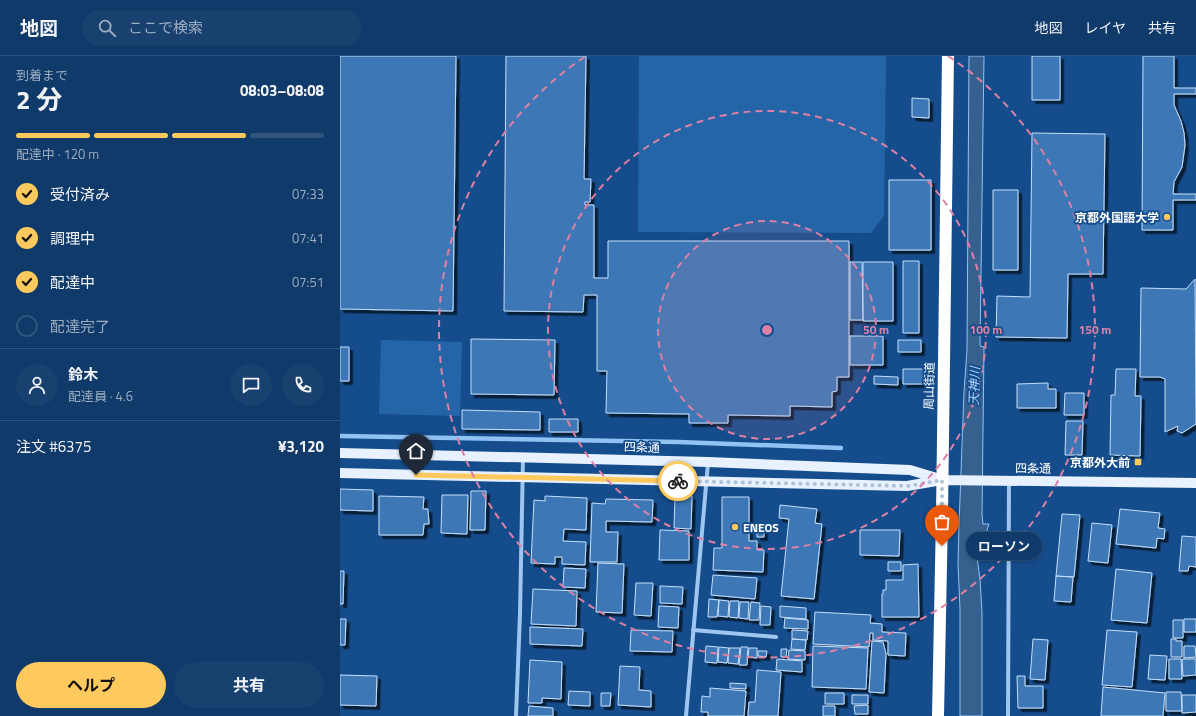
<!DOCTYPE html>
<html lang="ja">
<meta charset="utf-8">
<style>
:root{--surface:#103a69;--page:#19416f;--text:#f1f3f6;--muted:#9cadc0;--line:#30547d;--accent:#ffca5d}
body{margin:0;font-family:"Titillium Web","Noto Sans JP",sans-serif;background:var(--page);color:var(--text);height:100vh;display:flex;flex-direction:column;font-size:15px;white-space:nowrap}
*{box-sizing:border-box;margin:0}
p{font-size:13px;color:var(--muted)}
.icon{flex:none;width:22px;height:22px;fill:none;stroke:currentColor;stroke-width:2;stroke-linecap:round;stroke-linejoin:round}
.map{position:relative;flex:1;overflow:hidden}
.sheet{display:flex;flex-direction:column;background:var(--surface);width:340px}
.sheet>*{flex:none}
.pin{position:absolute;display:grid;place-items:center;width:34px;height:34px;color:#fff;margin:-41px -17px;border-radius:50% 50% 50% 0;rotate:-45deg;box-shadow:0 0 4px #0007}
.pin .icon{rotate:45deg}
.courier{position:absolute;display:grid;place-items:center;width:40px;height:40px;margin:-20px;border:3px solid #ffca5d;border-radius:50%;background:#fff;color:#222;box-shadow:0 1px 5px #0007}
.bubble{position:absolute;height:28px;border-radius:14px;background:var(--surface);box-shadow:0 2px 6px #0003,0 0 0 1px var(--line);font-size:13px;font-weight:700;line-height:28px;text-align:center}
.headline em{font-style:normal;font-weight:700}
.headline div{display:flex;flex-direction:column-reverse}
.headline{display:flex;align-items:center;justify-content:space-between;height:68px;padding:0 16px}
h1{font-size:26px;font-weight:700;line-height:30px}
.bar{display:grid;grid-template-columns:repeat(4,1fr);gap:6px 4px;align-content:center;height:48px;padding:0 16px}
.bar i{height:5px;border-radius:3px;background:var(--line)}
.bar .current{background:var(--accent)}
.bar p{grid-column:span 4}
.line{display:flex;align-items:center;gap:10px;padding:0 16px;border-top:1px solid var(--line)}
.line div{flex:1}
.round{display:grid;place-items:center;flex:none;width:42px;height:42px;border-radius:21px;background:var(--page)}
ol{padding:0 16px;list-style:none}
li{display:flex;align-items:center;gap:12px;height:44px}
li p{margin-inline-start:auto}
li .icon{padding:4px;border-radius:50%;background:var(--accent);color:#111;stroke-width:4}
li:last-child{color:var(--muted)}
li i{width:22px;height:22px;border:2px solid var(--line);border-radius:50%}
.primary-button{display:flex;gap:8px;margin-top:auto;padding:8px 16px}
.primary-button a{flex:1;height:46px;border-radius:24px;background:var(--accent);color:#111;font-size:16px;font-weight:700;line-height:46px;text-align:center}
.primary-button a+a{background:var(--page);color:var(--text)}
header{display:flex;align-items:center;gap:24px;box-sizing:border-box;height:56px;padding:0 20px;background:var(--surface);border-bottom:1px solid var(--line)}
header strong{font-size:19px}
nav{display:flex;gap:22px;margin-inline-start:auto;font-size:14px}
.search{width:280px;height:36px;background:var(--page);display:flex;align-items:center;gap:10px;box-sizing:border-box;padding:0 14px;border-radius:22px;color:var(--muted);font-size:15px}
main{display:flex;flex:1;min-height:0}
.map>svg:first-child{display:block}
.green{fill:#2465a8}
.water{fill:#36608d;stroke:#90c2f3}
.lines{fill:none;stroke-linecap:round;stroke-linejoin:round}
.stream{stroke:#90c2f3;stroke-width:4.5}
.building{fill:#3d77b5;stroke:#c4dffb;filter:url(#shadow)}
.street{stroke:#9ec6f0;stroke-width:4}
.primary{stroke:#e7f1ff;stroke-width:10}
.highway{stroke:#fff;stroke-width:12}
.done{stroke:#adc1d7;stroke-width:4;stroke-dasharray:0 7.2}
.route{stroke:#ffca5d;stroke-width:5}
.ring{fill:none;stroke:#dd80a5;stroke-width:2;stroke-dasharray:7 5}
.poi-dot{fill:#ffca5d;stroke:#154d8c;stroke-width:1.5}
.labels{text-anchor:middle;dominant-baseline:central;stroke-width:3.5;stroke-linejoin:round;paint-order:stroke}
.poi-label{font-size:12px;font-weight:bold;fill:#fff;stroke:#154d8c;text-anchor:end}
.street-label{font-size:12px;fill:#fff;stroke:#154d8c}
.water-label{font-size:13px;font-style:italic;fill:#aad0f7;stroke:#154d8c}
.centre{fill:#dd80a5;stroke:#154d8c;stroke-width:2}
.ring-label{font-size:12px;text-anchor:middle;font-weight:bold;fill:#dd80a5;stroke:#154d8c;stroke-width:3.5;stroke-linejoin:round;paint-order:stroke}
</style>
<header>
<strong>地図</strong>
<div class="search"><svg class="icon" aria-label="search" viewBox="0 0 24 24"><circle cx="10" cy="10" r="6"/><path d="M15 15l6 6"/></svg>ここで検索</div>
<nav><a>地図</a><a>レイヤ</a><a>共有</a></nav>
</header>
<main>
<section class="sheet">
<div class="headline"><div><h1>2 分</h1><p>到着まで</p></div><em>08:03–08:08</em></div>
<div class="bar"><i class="current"></i><i class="current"></i><i class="current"></i><i></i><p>配達中 · 120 m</p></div>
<ol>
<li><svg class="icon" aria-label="check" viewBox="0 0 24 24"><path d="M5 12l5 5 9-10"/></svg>受付済み<p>07:33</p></li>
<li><svg class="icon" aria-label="check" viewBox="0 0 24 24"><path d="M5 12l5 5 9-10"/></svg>調理中<p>07:41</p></li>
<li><svg class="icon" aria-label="check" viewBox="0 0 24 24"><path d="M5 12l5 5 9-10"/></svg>配達中<p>07:51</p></li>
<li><i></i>配達完了</li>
</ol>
<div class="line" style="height:72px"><a class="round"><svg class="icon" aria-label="person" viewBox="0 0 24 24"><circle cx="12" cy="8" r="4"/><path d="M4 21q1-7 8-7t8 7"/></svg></a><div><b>鈴木</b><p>配達員 · 4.6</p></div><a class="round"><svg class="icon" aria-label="chat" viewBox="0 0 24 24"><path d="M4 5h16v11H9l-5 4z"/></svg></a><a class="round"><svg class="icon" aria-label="phone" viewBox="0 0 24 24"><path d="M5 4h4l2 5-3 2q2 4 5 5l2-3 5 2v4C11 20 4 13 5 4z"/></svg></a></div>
<div class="line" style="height:52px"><div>注文 #6375</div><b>¥3,120</b></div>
<div class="primary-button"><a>ヘルプ</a><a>共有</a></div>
</section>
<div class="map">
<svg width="856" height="660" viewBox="0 0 856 660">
<defs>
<filter id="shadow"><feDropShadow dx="3.5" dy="3.5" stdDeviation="0" flood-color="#0009"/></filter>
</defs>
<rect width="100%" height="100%" fill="#154d8c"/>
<!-- green -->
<path class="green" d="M 299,0 L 546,0 L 544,160 L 531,177 L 298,176 Z
M 41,284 L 122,286 L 120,360 L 39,358 Z"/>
<!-- water -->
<path class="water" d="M 629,0 L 644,0 L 640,290 L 644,291 L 642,459 L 643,468 L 649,468 L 646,477 L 636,494 L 640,523 L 642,557 L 642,660 L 620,660 L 620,553 L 618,508 L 619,469 L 624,336 L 627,294 Z"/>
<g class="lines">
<!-- stream -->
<path class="stream" d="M 0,380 L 338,386 L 501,392"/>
</g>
<!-- building -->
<path class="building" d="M 0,0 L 116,0 L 113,255 L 0,253 Z
M 166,0 L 246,0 L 244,123 L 251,123 L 250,146 L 245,146 L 245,149 L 254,149 L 254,222 L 268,222 L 268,185 L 509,185 L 509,321 L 497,321 L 497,335 L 492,336 L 492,351 L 450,350 L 450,360 L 388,359 L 388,367 L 349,367 L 349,358 L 266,357 L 267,315 L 257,315 L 257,239 L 244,239 L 243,256 L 164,255 Z
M 692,0 L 720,0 L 720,44 L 692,44 Z
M 803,0 L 834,0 L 834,32 L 856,32 L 856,38 L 834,38 L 834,49 L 841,65 L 844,77 L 845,89 L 842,111 L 834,126 L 833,138 L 856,138 L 856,144 L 833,144 L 833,174 L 802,174 Z
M 572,42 L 589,43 L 589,62 L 572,61 Z
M 692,77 L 765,78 L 763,218 L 728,218 L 727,282 L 656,281 L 657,240 L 690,241 Z
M 549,124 L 591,124 L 591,194 L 549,194 Z
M 653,134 L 678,134 L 678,214 L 653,214 Z
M 563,205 L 579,205 L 579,277 L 563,277 Z
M 510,206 L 522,206 L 523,264 L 510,264 Z
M 523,206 L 553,206 L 553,265 L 523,265 Z
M 855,223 L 856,368 L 842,377 L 837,375 L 838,370 L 825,376 L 825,323 L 820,321 L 800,321 L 801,232 L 846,233 Z
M 510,280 L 543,280 L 543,309 L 510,309 Z
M 131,283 L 215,284 L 214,339 L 131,338 Z
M 558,284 L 581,284 L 581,296 L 558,296 Z
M 0,291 L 9,291 L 9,325 L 0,325 Z
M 563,313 L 586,313 L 586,328 L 563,328 Z
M 776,313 L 796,313 L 795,340 L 801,340 L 800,400 L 770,399 L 771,339 L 775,339 Z
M 534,320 L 558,321 L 558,329 L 534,328 Z
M 708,327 L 708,333 L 716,333 L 716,352 L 677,352 L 677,328 Z
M 725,337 L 744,337 L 744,359 L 724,359 Z
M 122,354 L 200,356 L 200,374 L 122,373 Z
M 209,363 L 238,363 L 238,376 L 209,376 Z
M 726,365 L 743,365 L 742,399 L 725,399 Z
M 0,433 L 33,434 L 33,455 L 0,454 Z
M 131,435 L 146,435 L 145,474 L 130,474 Z
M 102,439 L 128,439 L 127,478 L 101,477 Z
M 39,440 L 84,441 L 83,453 L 88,453 L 89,468 L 84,468 L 83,479 L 39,479 Z
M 205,440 L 247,442 L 246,474 L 224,473 L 223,485 L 246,486 L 245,509 L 222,508 L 222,501 L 215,501 L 215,508 L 191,507 L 194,444 L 205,445 Z
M 335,440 L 352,440 L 351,473 L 334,472 Z
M 382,441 L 409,441 L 409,485 L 417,485 L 417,494 L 424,494 L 423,516 L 373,514 L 374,492 L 382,492 Z
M 266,443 L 313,444 L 312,466 L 266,465 L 266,476 L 278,476 L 277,506 L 250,506 L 252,447 L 265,448 Z
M 440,449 L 477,453 L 475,467 L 482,468 L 474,543 L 441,540 L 449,463 L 439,462 Z
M 780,453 L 820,457 L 818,472 L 825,473 L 824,483 L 817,482 L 816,492 L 776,488 Z
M 722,458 L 740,459 L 734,521 L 716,520 Z
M 752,467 L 772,469 L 768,507 L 748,505 Z
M 417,472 L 424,472 L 424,481 L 417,481 Z
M 320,474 L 349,475 L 349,504 L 319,504 Z
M 520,474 L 560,474 L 559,500 L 520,499 Z
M 842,480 L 856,481 L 856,511 L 849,510 L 848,515 L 839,515 Z
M 548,506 L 561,506 L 561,515 L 548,515 Z
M 258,507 L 284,508 L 282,557 L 256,556 Z
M 578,508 L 579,561 L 542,561 L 542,538 L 543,538 L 543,534 L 546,534 L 546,524 L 563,524 L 563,509 Z
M 224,512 L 246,513 L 245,532 L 223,531 Z
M 776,513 L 812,517 L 807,567 L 771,564 Z
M 0,515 L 4,515 L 3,548 L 0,548 Z
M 373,519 L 417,522 L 415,543 L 371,539 Z
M 716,520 L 733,521 L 731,546 L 714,545 Z
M 296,527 L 313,527 L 311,560 L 294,559 Z
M 320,530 L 343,531 L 342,548 L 320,547 Z
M 193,533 L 237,535 L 236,570 L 191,568 Z
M 369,543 L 379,544 L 377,561 L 368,561 Z
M 379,544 L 389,545 L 388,561 L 378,560 Z
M 390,545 L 399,545 L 398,562 L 389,561 Z
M 400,546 L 409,546 L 408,563 L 399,562 Z
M 411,546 L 420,547 L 419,564 L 409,564 Z
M 319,550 L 339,551 L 338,572 L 318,571 Z
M 421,550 L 431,551 L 430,569 L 420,569 Z
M 440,550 L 466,552 L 466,563 L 440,561 Z
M 475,556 L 531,559 L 530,567 L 542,568 L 542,576 L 566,577 L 565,600 L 548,599 L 548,585 L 533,584 L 533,577 L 530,577 L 529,591 L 473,588 Z
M 445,562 L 468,564 L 468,573 L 444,572 Z
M 0,563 L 6,563 L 5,589 L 0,589 Z
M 844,563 L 856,563 L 856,576 L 844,576 Z
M 833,564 L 843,564 L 843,582 L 833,582 Z
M 190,571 L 243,573 L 242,590 L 190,588 Z
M 291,574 L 333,575 L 332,596 L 290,595 Z
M 452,574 L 468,575 L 467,584 L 452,583 Z
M 767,574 L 797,576 L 792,631 L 762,629 Z
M 452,583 L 466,584 L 465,594 L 451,593 Z
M 693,583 L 708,584 L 705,624 L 690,623 Z
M 831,583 L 836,583 L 836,585 L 842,585 L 842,601 L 831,601 Z
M 532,585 L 543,586 L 546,598 L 544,637 L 529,636 Z
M 366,590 L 378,591 L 377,607 L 365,606 Z
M 473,590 L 528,592 L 526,633 L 472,631 Z
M 844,590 L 855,590 L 856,601 L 844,602 Z
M 379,591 L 389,592 L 387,607 L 378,606 Z
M 401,591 L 408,591 L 407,609 L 399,609 Z
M 389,592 L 400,592 L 398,608 L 388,607 Z
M 409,592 L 417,592 L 417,602 L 408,601 Z
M 441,593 L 447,593 L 446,601 L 441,601 Z
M 449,594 L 465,595 L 465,604 L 448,603 Z
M 418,595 L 427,595 L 426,601 L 418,600 Z
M 810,599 L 827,600 L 825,624 L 808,623 Z
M 437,603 L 462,605 L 462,616 L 436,614 Z
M 829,603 L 841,603 L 842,623 L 829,623 Z
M 842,603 L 856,603 L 856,619 L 843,620 Z
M 190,604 L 222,606 L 221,643 L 202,642 L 202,647 L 188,647 Z
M 280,610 L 300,611 L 299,634 L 311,635 L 311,651 L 278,649 Z
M 417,614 L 441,616 L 438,660 L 408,660 L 409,646 L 415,646 Z
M 0,619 L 37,620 L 36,650 L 0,649 Z
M 677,620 L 685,620 L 685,630 L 703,630 L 703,652 L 678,652 Z
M 390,627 L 406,628 L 406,633 L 390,632 Z
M 763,631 L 825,637 L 823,660 L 761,660 Z
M 370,632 L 406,635 L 404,660 L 368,660 L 368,656 L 361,656 L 362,640 L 370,641 Z
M 229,635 L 250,636 L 250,650 L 228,649 Z
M 826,636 L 841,636 L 842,655 L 826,655 Z
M 261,637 L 271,637 L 270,650 L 261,650 Z
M 485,637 L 504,637 L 504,648 L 485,648 Z
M 512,639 L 528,639 L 528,648 L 512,648 Z
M 842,639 L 856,639 L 856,656 L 842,657 Z
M 528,649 L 528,658 L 515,658 L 514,650 Z
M 189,650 L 213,652 L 213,660 L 188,660 Z
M 483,650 L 495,650 L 495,660 L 483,660 Z"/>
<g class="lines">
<!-- street -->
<path class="street" d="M 353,574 L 436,581
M 176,660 L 180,558 L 183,402
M 346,660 L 368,407
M 668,660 L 669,425"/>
<!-- primary -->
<path class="primary" d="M 0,397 L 368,406 L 570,414 L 600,423
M 0,417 L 567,430 L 602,424 L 856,427"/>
<!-- highway -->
<path class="highway" d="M 598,660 L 602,459 L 608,0"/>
</g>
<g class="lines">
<!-- done -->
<path class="done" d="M 338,425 L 569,430 L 602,424 L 602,490"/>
<!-- route -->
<path class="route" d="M 76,419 L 338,425"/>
</g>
<!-- distance rings -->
<circle cx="427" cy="274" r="109" fill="#dd80a5" fill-opacity=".12"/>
<g class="ring">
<circle cx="427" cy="274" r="109"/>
<circle cx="427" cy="274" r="219"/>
<path d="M608 0A328 328 0 1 1 246 0"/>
</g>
<!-- markers -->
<g class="poi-dot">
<circle cx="827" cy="161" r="4"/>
<rect x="794" y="402" width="8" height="8" rx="2"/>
<circle cx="395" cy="471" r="4"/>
</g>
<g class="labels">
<!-- poi labels -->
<g class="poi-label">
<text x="819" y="161">京都外国語大学</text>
<text x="790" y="406">京都外大前</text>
<text x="403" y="471" text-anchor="start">ENEOS</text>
</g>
<!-- street labels -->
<g class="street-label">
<text transform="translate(589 330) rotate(-89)">周山街道</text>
<text transform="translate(302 391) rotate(2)">四条通</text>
<text transform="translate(693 412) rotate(1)">四条通</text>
</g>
<!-- water labels -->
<g class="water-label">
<text transform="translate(634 330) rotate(-88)">天神川</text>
</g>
</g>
<circle cx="427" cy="274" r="6" class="centre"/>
<g class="ring-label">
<text x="536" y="278">50 m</text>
<text x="646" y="278">100 m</text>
<text x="755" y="278">150 m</text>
</g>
</svg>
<div class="pin" style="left:602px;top:490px;background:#ea580c"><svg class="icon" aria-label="bag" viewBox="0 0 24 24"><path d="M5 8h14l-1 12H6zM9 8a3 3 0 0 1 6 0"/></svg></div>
<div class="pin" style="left:76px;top:419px;background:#1f2937"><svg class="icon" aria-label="home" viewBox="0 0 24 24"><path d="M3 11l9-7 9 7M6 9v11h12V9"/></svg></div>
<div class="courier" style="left:338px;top:425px"><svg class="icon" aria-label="bike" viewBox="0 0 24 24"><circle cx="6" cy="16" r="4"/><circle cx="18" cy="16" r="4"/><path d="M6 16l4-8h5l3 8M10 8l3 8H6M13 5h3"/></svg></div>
<div class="bubble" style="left:626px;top:476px;width:76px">ローソン</div>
</div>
</main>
